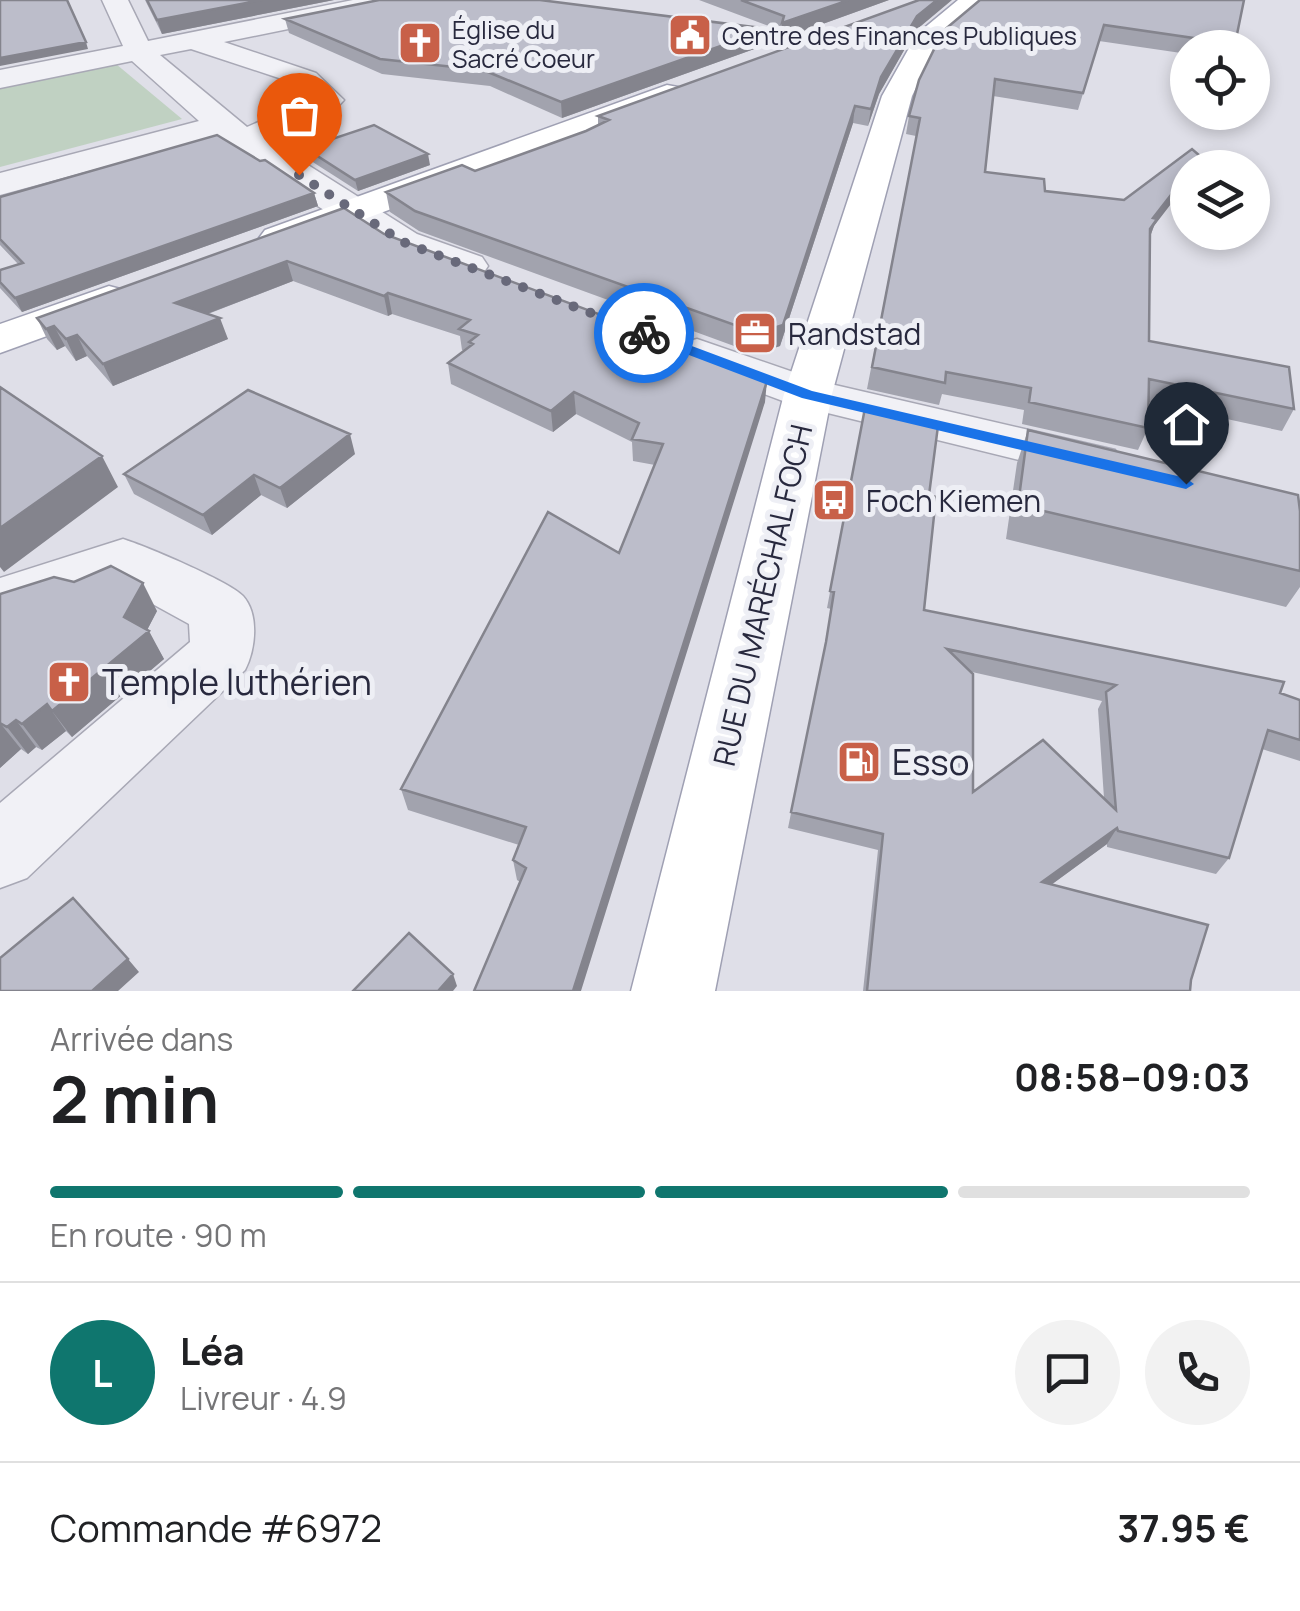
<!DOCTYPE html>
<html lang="fr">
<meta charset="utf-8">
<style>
:root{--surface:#fff;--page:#f2f2f2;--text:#202124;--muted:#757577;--line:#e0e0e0;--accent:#0f766e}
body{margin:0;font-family:Manrope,sans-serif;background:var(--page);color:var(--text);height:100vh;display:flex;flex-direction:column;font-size:38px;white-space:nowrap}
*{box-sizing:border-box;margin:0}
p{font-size:32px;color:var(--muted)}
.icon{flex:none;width:55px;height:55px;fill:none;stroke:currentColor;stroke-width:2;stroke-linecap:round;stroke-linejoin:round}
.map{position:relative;height:991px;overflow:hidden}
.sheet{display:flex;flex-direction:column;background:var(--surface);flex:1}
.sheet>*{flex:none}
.tools{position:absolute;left:1170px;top:30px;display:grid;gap:20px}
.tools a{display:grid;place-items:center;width:100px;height:100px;border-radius:50%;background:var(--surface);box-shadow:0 5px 15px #0003;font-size:50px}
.pin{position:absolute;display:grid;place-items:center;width:85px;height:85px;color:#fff;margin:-102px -42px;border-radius:50% 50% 50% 0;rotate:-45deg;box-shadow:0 0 10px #0007}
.pin .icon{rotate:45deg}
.courier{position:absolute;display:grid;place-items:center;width:100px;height:100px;margin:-50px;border:8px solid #1a73e8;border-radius:50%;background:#fff;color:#222;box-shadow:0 2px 12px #0007}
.summary em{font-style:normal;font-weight:700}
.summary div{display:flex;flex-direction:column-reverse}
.summary{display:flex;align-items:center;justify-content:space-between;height:170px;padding:0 50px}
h1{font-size:65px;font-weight:700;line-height:75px}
.bar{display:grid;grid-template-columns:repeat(4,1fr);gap:15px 10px;align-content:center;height:120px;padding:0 50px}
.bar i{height:12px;border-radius:8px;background:var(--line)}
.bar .active{background:var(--accent)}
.bar p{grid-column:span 4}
.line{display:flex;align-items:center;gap:25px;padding:0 50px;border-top:2px solid var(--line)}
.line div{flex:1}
.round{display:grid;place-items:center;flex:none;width:105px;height:105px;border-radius:52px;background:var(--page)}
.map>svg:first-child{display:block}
.green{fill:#c0d1c2}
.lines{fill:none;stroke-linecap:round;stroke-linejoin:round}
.minor-casing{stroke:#a8a8b5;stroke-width:3}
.major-casing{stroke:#9fa0b3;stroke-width:3}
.minor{fill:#f1f1f6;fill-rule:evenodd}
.major{fill:#fff;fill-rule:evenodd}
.wall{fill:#a2a3ae;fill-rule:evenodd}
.shaded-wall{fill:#84848d}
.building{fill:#bcbdca;stroke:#84848d;stroke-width:2.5;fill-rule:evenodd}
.route{fill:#1a73e8}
.done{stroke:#68697a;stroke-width:10;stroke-dasharray:0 18}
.labels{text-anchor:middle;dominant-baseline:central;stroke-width:10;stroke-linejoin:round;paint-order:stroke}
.far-poi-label{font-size:25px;fill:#28293e;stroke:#eeeff5;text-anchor:start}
.poi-label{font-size:30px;fill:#28293e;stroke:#eeeff5;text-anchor:start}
.street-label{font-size:30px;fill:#28293e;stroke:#eeeff5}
.near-poi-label{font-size:35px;fill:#28293e;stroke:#eeeff5;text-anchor:start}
</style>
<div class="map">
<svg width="1300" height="991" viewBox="0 0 1300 991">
<rect width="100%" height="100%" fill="#dfdfe8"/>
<!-- green -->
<path class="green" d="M 116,64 L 182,119 L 0,167 L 0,86 Z"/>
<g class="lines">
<defs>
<path id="minor" d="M 102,0 L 128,0 L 148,41 L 353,0 L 404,0 L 391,8 L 224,42 L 316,73 L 344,100 L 327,118 L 270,141 L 417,234 L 482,257 L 488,266 L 482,275 C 422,290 270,172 217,136 L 0,195 L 0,173 L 199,121 L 132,61 L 0,88 L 0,70 L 123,46 ZM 191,49 L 279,78 L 311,99 L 247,127 L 160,55 Z
M 697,339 L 822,382 L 1115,450 L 1122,462 L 1115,474 L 1096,479 L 791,404 L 681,363 L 674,353 L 681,343 Z
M 123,539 C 145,546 229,581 243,596 C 260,615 255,651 245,670 L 27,878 L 0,888 L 0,803 L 190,642 L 189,624 L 118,585 L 0,624 L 0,578 Z"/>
<path id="major" d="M 958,0 L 989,0 L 937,45 L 912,96 L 832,394 L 715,991 L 631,991 L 784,394 L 882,96 L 917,34 Z
M 667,85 L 678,87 L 682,94 L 678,101 L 293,246 L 279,250 L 265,246 L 259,238 L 265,230 Z
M 109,286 L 124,290 L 131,299 L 124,308 L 0,353 L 0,324 Z"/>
</defs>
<!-- minor casing -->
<use href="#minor" class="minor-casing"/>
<!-- major casing -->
<use href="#major" class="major-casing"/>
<!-- minor -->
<use href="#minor" class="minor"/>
<!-- major -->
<use href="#major" class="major"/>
</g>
<!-- wall -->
<path class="wall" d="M 145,0 L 334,0 L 162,34 Z
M 699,0 L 889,0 L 781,39 L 782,31 Z
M 980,0 L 1235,44 L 1234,48 L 1188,48 L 1188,54 L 1099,41 L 1078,110 L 993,96 L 985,172 L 1045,191 L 1124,200 L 1200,156 L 1196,168 L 1188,168 L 1154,226 L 1150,237 L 1149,341 L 1294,409 L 1282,431 L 1148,402 L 1148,428 L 1138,450 L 1022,424 L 1024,410 L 942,394 L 939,405 L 867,389 L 916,136 L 906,134 L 909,116 Z
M 285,19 L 768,44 L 562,118 L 490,86 L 382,74 L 289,33 Z
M 915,31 L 879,94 L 868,126 L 853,123 L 780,346 L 756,354 L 419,231 L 390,212 L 386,192 L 475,171 L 586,131 L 598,125 L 598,116 Z
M 305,148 L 430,165 L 358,191 L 308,159 Z
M 314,193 L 318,206 L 22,312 L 0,288 L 0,270 L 18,264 L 0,245 L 0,197 Z
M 384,234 L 765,402 L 520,882 L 517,880 L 513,860 L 519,845 L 408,810 L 401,789 L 619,553 L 655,465 L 633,461 L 632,442 L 576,414 L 553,432 L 451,384 L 448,363 L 464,351 L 462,350 L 460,336 L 392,314 L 388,316 L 293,281 L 208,314 L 228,339 L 113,386 L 87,356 L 76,361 L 65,346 L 57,350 L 47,339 L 37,318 Z
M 865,408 L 929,495 L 924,610 L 1280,693 L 1300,700 L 1300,761 L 1262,749 L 1229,858 L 1216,874 L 1107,847 L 1107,844 L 1051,885 L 1191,980 L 1190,991 L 863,991 L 878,850 L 788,828 L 823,655 L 831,609 L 827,608 ZM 972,672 L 1102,701 L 1098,709 L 1104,798 L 973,792 Z
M 1028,430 L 1300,511 L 1300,587 L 1286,607 L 1006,539 L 1017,463 Z
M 355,454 L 287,508 L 261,495 L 212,535 L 134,494 L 124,474 Z
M 0,594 L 157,611 L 147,630 L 164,659 L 72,737 L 66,731 L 42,750 L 36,747 L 28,754 L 21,749 L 0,768 Z"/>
<!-- shaded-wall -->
<path class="shaded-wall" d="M 262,0 L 334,0 L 162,34 L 157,20 Z
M 849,0 L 889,0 L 781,39 L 782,23 Z
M 937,0 L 952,0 L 915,31 L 879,94 L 868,126 L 871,109 L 881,77 L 917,16 Z
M 769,29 L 768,44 L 562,118 L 561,102 Z
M 86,42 L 88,49 L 0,66 L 0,58 Z
M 855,106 L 853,123 L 780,346 L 756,354 L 757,333 Z
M 428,154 L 430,165 L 358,191 L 355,180 Z
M 1188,173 L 1188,182 L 1154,226 L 1149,239 L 1142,249 L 1153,218 Z
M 314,193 L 318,206 L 22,312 L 15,298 Z
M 287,261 L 293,281 L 183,323 L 175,303 Z
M 388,293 L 392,314 L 388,316 L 384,296 Z
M 220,318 L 228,339 L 113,386 L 103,364 Z
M 54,326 L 65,346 L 57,350 L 46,329 Z
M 77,335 L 87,356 L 76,361 L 66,339 Z
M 767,381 L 765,402 L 581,991 L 573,991 Z
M 574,392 L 576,414 L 553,432 L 551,411 Z
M 350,434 L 355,454 L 287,508 L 280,488 Z
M 102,456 L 118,487 L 4,572 L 0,567 L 0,528 Z
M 254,475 L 261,495 L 212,535 L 203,515 Z
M 143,583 L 157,611 L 144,636 L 149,631 L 164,659 L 72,737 L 52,711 L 124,617 Z
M 47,704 L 66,731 L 42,750 L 22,724 Z
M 16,720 L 36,747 L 28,754 L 7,727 Z
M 0,723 L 21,749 L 0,768 Z
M 1117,828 L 1107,844 L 1033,898 L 1042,882 Z
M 128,959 L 139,972 L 118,991 L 92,991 Z
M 453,974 L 457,986 L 453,991 L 438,991 Z"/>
<!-- building -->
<path class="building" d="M 0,0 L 67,0 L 86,42 L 0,58 Z
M 147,0 L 262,0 L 157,20 Z
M 379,0 L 540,0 L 769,29 L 561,102 L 488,72 L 491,71 L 380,59 L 285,19 Z
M 741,0 L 849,0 L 782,23 L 784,16 Z
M 919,0 L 937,0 L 917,16 L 881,77 L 871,109 L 855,106 L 783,325 L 757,333 L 415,211 L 386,192 L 462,165 L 475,171 L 586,131 L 609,120 L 598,116 Z
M 980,0 L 1244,0 L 1235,44 L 1104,25 L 1083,93 L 995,79 L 985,172 L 1044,179 L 1045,191 L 1124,200 L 1192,149 L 1200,156 L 1191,168 L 1188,168 L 1188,173 L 1153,218 L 1157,219 L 1150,229 L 1149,341 L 1289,367 L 1294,409 L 1149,379 L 1148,428 L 1029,402 L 1031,388 L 946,372 L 945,383 L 872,367 L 920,118 L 909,116 L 919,80 L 943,31 Z
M 374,125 L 428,154 L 355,180 L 305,148 Z
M 217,135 L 260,161 L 265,160 L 314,193 L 15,298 L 0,282 L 0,270 L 23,263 L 0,239 L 0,197 Z
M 344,208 L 384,234 L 762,375 L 767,381 L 573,991 L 474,991 L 526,868 L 513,860 L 526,827 L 401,789 L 548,512 L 619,553 L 663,444 L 632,439 L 639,423 L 574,392 L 551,411 L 448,363 L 473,344 L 469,342 L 478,335 L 459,329 L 470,320 L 388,293 L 384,296 L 287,261 L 175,303 L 220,318 L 103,364 L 77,335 L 66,339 L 54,326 L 46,329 L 37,318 Z
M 0,387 L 102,456 L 0,528 Z
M 248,390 L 350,434 L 280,488 L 254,475 L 203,515 L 124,474 Z
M 865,408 L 938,426 L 929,495 L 936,497 L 924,610 L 1284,682 L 1280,693 L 1300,700 L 1300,740 L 1268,730 L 1229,858 L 1118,831 L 1117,828 L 1042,882 L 1208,925 L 1191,980 L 1190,991 L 867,991 L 883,834 L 791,812 L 826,642 L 834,592 L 830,591 ZM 947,649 L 1116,685 L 1106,692 L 1116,810 L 1043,740 L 973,792 L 973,674 Z
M 1028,430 L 1298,495 L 1300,511 L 1300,571 L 1018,505 Z
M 111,566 L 143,583 L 124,617 L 149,631 L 52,711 L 47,704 L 22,724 L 16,720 L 7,727 L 0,723 L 0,594 L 54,577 L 74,582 Z
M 73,898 L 128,959 L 92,991 L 0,991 L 0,958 Z
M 409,933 L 453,974 L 438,991 L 353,991 Z"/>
<!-- route -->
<path class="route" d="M 639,330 L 649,330 L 812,391 L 1186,478 L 1194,484 L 1186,489 L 802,398 L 639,336 Z"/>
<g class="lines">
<!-- done -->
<path class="done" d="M 299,175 L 403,242 L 644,333"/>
</g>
<!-- icons -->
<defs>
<symbol id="civic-square" viewBox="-11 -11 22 22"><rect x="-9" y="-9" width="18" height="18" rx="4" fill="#c86048" stroke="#eeeff5"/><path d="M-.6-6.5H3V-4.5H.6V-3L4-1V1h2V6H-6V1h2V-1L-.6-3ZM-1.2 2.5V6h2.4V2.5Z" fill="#fff"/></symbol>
<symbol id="church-square" viewBox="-11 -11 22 22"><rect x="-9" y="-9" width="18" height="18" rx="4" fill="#c86048" stroke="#eeeff5"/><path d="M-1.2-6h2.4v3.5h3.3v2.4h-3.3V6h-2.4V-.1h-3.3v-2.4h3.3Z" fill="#fff"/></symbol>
<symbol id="office-square" viewBox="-11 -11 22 22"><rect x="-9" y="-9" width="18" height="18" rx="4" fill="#c86048" stroke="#eeeff5"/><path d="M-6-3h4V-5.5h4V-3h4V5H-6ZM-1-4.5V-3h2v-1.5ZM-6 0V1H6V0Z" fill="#fff"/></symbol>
<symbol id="bus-square" viewBox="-11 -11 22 22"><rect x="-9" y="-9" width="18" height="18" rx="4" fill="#c86048" stroke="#eeeff5"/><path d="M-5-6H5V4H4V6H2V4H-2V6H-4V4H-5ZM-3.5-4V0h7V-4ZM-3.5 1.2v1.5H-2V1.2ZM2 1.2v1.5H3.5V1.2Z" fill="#fff"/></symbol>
<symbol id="fuel-square" viewBox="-11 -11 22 22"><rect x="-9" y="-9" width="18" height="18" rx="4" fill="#c86048" stroke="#eeeff5"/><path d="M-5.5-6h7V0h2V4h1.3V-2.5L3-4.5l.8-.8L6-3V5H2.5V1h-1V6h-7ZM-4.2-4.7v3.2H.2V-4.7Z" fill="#fff"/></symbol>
</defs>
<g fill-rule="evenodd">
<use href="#civic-square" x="665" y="10" width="50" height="50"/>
<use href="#church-square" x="395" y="18" width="50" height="50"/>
<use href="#office-square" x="730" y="308" width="50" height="50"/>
<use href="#bus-square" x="809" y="475" width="50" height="50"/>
<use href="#church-square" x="44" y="657" width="50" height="50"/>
<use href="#fuel-square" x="834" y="737" width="50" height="50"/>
</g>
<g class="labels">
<!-- far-poi labels -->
<g class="far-poi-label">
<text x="452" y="29">Église du<tspan x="452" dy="29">Sacré Coeur</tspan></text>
<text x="722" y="35">Centre des Finances Publiques</text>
</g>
<!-- poi labels -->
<g class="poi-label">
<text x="788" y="333">Randstad</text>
<text x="866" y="500">Foch Kiemen</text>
</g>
<!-- street labels -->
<g class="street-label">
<text transform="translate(762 595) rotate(-77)">RUE DU MARÉCHAL FOCH</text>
</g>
<!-- near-poi labels -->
<g class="near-poi-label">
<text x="102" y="682">Temple luthérien</text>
<text x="892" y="762">Esso</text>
</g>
</g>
</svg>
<div class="tools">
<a><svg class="icon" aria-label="locate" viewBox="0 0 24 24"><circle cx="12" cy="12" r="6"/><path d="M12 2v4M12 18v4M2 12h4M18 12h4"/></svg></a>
<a><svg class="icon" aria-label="layers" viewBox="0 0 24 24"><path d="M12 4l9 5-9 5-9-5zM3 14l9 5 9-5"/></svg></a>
</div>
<div class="pin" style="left:299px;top:175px;background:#ea580c"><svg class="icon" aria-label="bag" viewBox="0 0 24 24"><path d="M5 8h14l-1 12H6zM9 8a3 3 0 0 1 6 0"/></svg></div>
<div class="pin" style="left:1186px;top:484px;background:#1f2937"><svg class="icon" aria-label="home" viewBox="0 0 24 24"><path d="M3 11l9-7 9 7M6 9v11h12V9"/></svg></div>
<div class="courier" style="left:644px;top:333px"><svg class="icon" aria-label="bike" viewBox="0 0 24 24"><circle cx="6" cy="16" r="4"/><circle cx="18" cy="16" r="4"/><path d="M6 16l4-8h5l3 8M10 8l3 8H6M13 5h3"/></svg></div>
</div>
<section class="sheet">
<div class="summary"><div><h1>2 min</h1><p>Arrivée dans</p></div><em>08:58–09:03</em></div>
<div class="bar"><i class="active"></i><i class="active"></i><i class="active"></i><i></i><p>En route · 90 m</p></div>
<div class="line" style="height:180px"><b class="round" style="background:var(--accent);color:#fff">L</b><div><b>Léa</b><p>Livreur · 4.9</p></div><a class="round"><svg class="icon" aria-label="chat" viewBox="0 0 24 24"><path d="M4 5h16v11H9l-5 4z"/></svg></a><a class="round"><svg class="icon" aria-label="phone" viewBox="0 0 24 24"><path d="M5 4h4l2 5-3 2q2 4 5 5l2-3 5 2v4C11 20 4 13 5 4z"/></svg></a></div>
<div class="line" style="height:130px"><div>Commande #6972</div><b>37.95 €</b></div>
</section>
